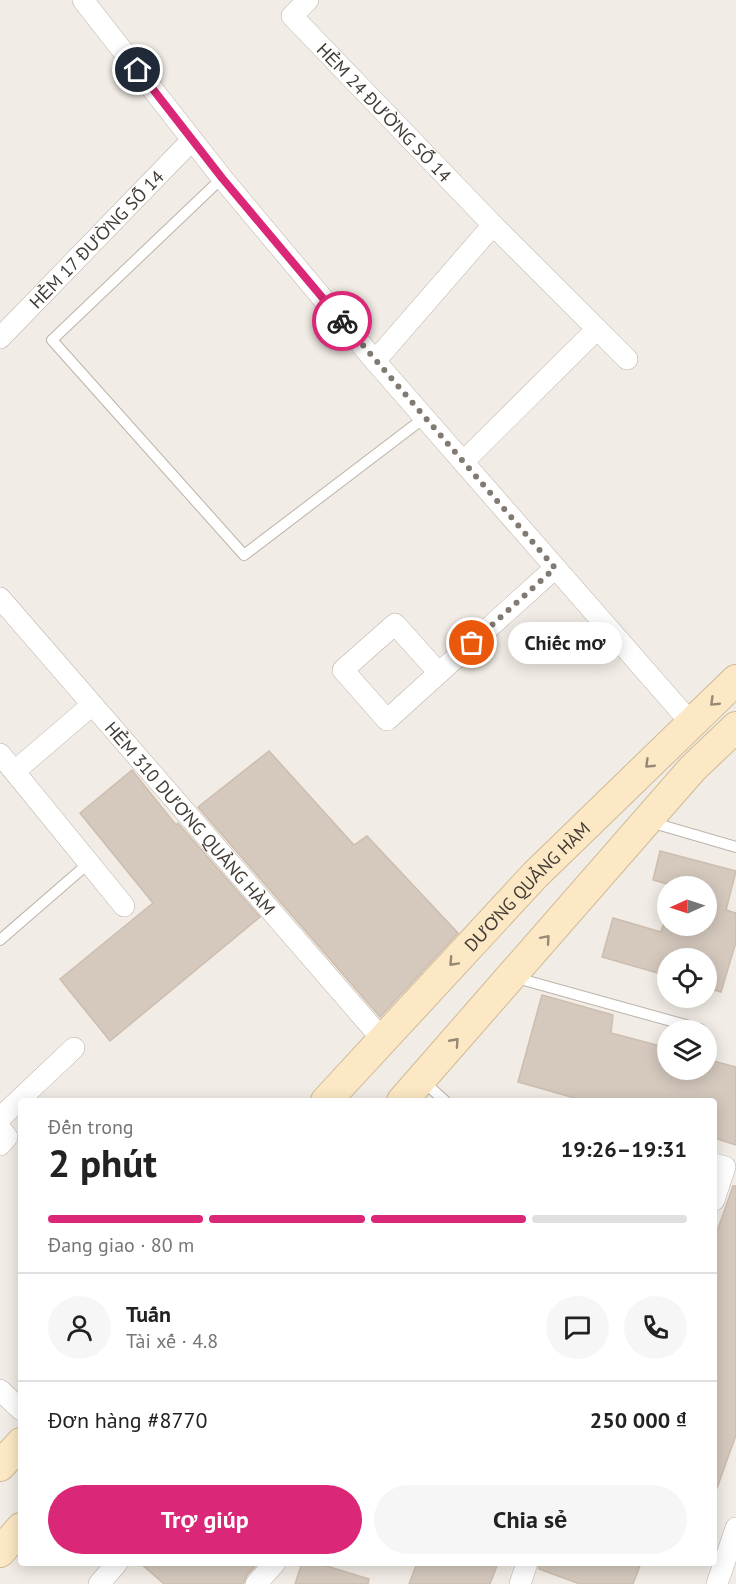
<!DOCTYPE html>
<html lang="vi">
<meta charset="utf-8">
<style>
:root{--surface:#fff;--page:#f6f6f6;--text:#222;--muted:#767676;--line:#e0e0e0;--accent:#db2777}
body{margin:0;font-family:"PT Sans",sans-serif;background:var(--page);color:var(--text);height:100vh;display:flex;flex-direction:column;font-size:22px;white-space:nowrap}
*{box-sizing:border-box;margin:0}
p{font-size:20px;color:var(--muted)}
.icon{flex:none;width:33px;height:33px;fill:none;stroke:currentColor;stroke-width:2;stroke-linecap:round;stroke-linejoin:round}
.map{position:relative;flex:1;overflow:hidden}
.details{position:absolute;left:18px;top:1098px;width:699px;height:468px;display:flex;flex-direction:column;background:var(--surface);border-radius:6px;box-shadow:0 3px 15px #0003}
.details>*{flex:none}
.needle{width:39px;rotate:267deg}
.controls{position:absolute;left:657px;top:876px;display:grid;gap:12px}
.controls a{display:grid;place-items:center;width:60px;height:60px;border-radius:50%;background:var(--surface);box-shadow:0 3px 15px #0003;font-size:30px}
.pin{position:absolute;display:grid;place-items:center;width:51px;height:51px;color:#fff;margin:-26px;border:3px solid #fff;border-radius:50%;box-shadow:0 2px 6px #0007}
.courier{position:absolute;display:grid;place-items:center;width:60px;height:60px;margin:-30px;border:4px solid #db2777;border-radius:50%;background:#fff;color:#222;box-shadow:0 2px 8px #0007}
.bubble{position:absolute;height:42px;border-radius:21px;background:var(--surface);box-shadow:0 3px 15px #0003;font-size:20px;font-weight:700;line-height:42px;text-align:center}
.overview em{font-style:normal;font-weight:700}
.overview div{display:flex;flex-direction:column-reverse}
.overview{display:flex;align-items:center;justify-content:space-between;height:102px;padding:0 30px}
h1{font-size:39px;font-weight:700;line-height:45px}
.bar{display:grid;grid-template-columns:repeat(4,1fr);gap:9px 6px;align-content:center;height:72px;padding:0 30px}
.bar i{height:8px;border-radius:4px;background:var(--line)}
.bar .on{background:var(--accent)}
.bar p{grid-column:span 4}
.line{display:flex;align-items:center;gap:15px;padding:0 30px;border-top:2px solid var(--line)}
.line div{flex:1}
.round{display:grid;place-items:center;flex:none;width:63px;height:63px;border-radius:32px;background:var(--page)}
.cta{display:flex;gap:12px;margin-top:auto;padding:12px 30px}
.cta a{flex:1;height:69px;border-radius:36px;background:var(--accent);color:#fff;font-size:24px;font-weight:700;line-height:69px;text-align:center}
.cta a+a{background:var(--page);color:var(--text)}
.map>svg:first-child{display:block}
.building{fill:#d5c9be;stroke:#cdbdae;stroke-width:1.5}
.lines{fill:none;stroke-linecap:round;stroke-linejoin:round}
.lane-casing{stroke:#bcb3a8;stroke-width:12}
.street-casing{stroke:#bcb3a8;stroke-width:22}
.secondary-casing{stroke:#cfba96;stroke-width:32}
.lane{stroke:#fff;stroke-width:10}
.street{stroke:#fff;stroke-width:21}
.secondary{stroke:#fce8c4;stroke-width:30}
.oneway{stroke:#968975}
.done{stroke:#807a73;stroke-width:6;stroke-dasharray:0 10.8}
.route{stroke:#db2777;stroke-width:8}
.labels{text-anchor:middle;dominant-baseline:central;stroke-width:6;stroke-linejoin:round;paint-order:stroke}
.street-label{font-size:18px;fill:#433c35;stroke:#fff}
</style>
<div class="map">
<svg width="736" height="1584" viewBox="0 0 736 1584">
<rect width="100%" height="100%" fill="#f1ece5"/>
<!-- building -->
<path class="building" d="M 269,751 L 354,845 L 367,836 L 458,933 L 380,1017 L 198,807 Z
M 132,770 L 176,825 L 178,823 L 260,917 L 110,1041 L 60,979 L 153,903 L 80,813 Z
M 660,851 L 736,871 L 726,910 L 736,913 L 736,942 L 721,992 L 706,988 L 706,958 L 668,958 L 668,976 L 602,957 L 613,918 L 661,932 L 668,909 L 668,926 L 706,926 L 706,886 L 674,886 L 653,880 Z
M 542,995 L 613,1015 L 611,1033 L 668,1048 L 668,1070 L 706,1070 L 706,1059 L 736,1067 L 736,1145 L 714,1138 L 714,1101 L 585,1101 L 518,1082 Z
M 733,1186 L 736,1186 L 736,1435 L 717,1488 L 714,1487 L 714,1240 Z
M 140,1563 L 258,1563 L 247,1575 L 243,1584 L 164,1584 Z
M 302,1563 L 317,1563 L 369,1579 L 368,1584 L 295,1584 Z
M 417,1563 L 498,1563 L 490,1584 L 409,1584 Z
M 539,1563 L 641,1563 L 633,1584 L 580,1584 L 539,1569 Z"/>
<g class="lines">
<defs>
<path id="lane" d="M 222,178 L 52,340 L 244,555 L 424,418
M 650,822 L 736,847
M 0,940 L 90,862
M 513,977 L 700,1029
M 423,1081 L 445,1101"/>
<g id="street">
<path d="M 83,0 L 222,178 L 375,361 L 691,723"/>
<path id="s1" d="M 308,0 L 292,16 L 493,225 L 627,359"/>
<path id="s2" d="M 0,338 L 192,140"/>
<path d="M 375,361 L 493,225"/>
<path d="M 463,462 L 597,329"/>
<path id="s3" d="M 0,598 L 382,1039"/>
<path d="M 439,673 L 395,624 L 343,670 L 387,720 L 555,568"/>
<path d="M 0,754 L 124,906"/>
<path d="M 15,771 L 92,705"/>
<path d="M 0,1118 L 74,1048"/>
<path d="M 0,1128 L 7,1137 L 0,1145"/>
<path d="M 714,1164 L 725,1167 L 714,1200"/>
<path d="M 0,1390 L 21,1410"/>
<path d="M 99,1584 L 117,1563"/>
<path d="M 256,1584 L 275,1563"/>
<path d="M 520,1584 L 527,1563"/>
<path d="M 717,1584 L 736,1528"/>
</g>
<g id="secondary">
<path id="s4" d="M 326,1101 L 535,875 L 736,680"/>
<path d="M 402,1101 L 693,768 L 736,727"/>
<path d="M 0,1466 L 21,1443"/>
<path d="M 0,1552 L 21,1528"/>
</g>
</defs>
<!-- lane casing -->
<use href="#lane" class="lane-casing"/>
<!-- street casing -->
<use href="#street" class="street-casing"/>
<!-- secondary casing -->
<use href="#secondary" class="secondary-casing"/>
<!-- lane -->
<use href="#lane" class="lane"/>
<!-- street -->
<use href="#street" class="street"/>
<!-- secondary -->
<use href="#secondary" class="secondary"/>
</g>
<!-- one-way arrows -->
<defs><path id="oneway-chevron" d="M-2-3.5L2.5 0L-2 3.5" fill="none" stroke-width="1.6" stroke-linecap="round" stroke-linejoin="round" transform="scale(1.5)"/></defs>
<g class="oneway">
<use href="#oneway-chevron" transform="translate(714 702) rotate(136)"/>
<use href="#oneway-chevron" transform="translate(649 764) rotate(136)"/>
<use href="#oneway-chevron" transform="translate(546 939) rotate(-49)"/>
<use href="#oneway-chevron" transform="translate(453 962) rotate(133)"/>
<use href="#oneway-chevron" transform="translate(455 1042) rotate(-48)"/>
</g>
<g class="lines">
<!-- done -->
<path class="done" d="M 342,321 L 555,568 L 472,643"/>
<!-- route -->
<path class="route" d="M 138,70 L 222,178 L 342,321"/>
</g>
<g class="labels">
<!-- street labels -->
<g class="street-label">
<text stroke="none"><textPath href="#s1" startOffset="156">HẺM 24 ĐƯỜNG SỐ 14</textPath></text>
<text stroke="none"><textPath href="#s2" startOffset="138">HẺM 17 ĐƯỜNG SỐ 14</textPath></text>
<text stroke="none"><textPath href="#s3" startOffset="291">HẺM 310 DƯƠNG QUẢNG HÀM</textPath></text>
<text stroke="none"><textPath href="#s4" startOffset="294">DƯƠNG QUẢNG HÀM</textPath></text>
</g>
</g>
</svg>
<div class="controls">
<a><svg class="needle" viewBox="-14 -14 28 28"><path d="M0-13l5 13h-10z" fill="#e53935"/><path d="M0 13l5-13h-10z" fill="#767676"/></svg></a>
<a><svg class="icon" aria-label="locate" viewBox="0 0 24 24"><circle cx="12" cy="12" r="6"/><path d="M12 2v4M12 18v4M2 12h4M18 12h4"/></svg></a>
<a><svg class="icon" aria-label="layers" viewBox="0 0 24 24"><path d="M12 4l9 5-9 5-9-5zM3 14l9 5 9-5"/></svg></a>
</div>
<div class="pin" style="left:472px;top:643px;background:#ea580c"><svg class="icon" aria-label="bag" viewBox="0 0 24 24"><path d="M5 8h14l-1 12H6zM9 8a3 3 0 0 1 6 0"/></svg></div>
<div class="pin" style="left:138px;top:70px;background:#1f2937"><svg class="icon" aria-label="home" viewBox="0 0 24 24"><path d="M3 11l9-7 9 7M6 9v11h12V9"/></svg></div>
<div class="courier" style="left:342px;top:321px"><svg class="icon" aria-label="bike" viewBox="0 0 24 24"><circle cx="6" cy="16" r="4"/><circle cx="18" cy="16" r="4"/><path d="M6 16l4-8h5l3 8M10 8l3 8H6M13 5h3"/></svg></div>
<div class="bubble" style="left:508px;top:622px;width:114px">Chiếc mơ</div>
<section class="details">
<div class="overview"><div><h1>2 phút</h1><p>Đến trong</p></div><em>19:26–19:31</em></div>
<div class="bar"><i class="on"></i><i class="on"></i><i class="on"></i><i></i><p>Đang giao · 80 m</p></div>
<div class="line" style="height:108px"><a class="round"><svg class="icon" aria-label="person" viewBox="0 0 24 24"><circle cx="12" cy="8" r="4"/><path d="M4 21q1-7 8-7t8 7"/></svg></a><div><b>Tuấn</b><p>Tài xế · 4.8</p></div><a class="round"><svg class="icon" aria-label="chat" viewBox="0 0 24 24"><path d="M4 5h16v11H9l-5 4z"/></svg></a><a class="round"><svg class="icon" aria-label="phone" viewBox="0 0 24 24"><path d="M5 4h4l2 5-3 2q2 4 5 5l2-3 5 2v4C11 20 4 13 5 4z"/></svg></a></div>
<div class="line" style="height:78px"><div>Đơn hàng #8770</div><b>250 000 ₫</b></div>
<div class="cta"><a>Trợ giúp</a><a>Chia sẻ</a></div>
</section>
</div>
